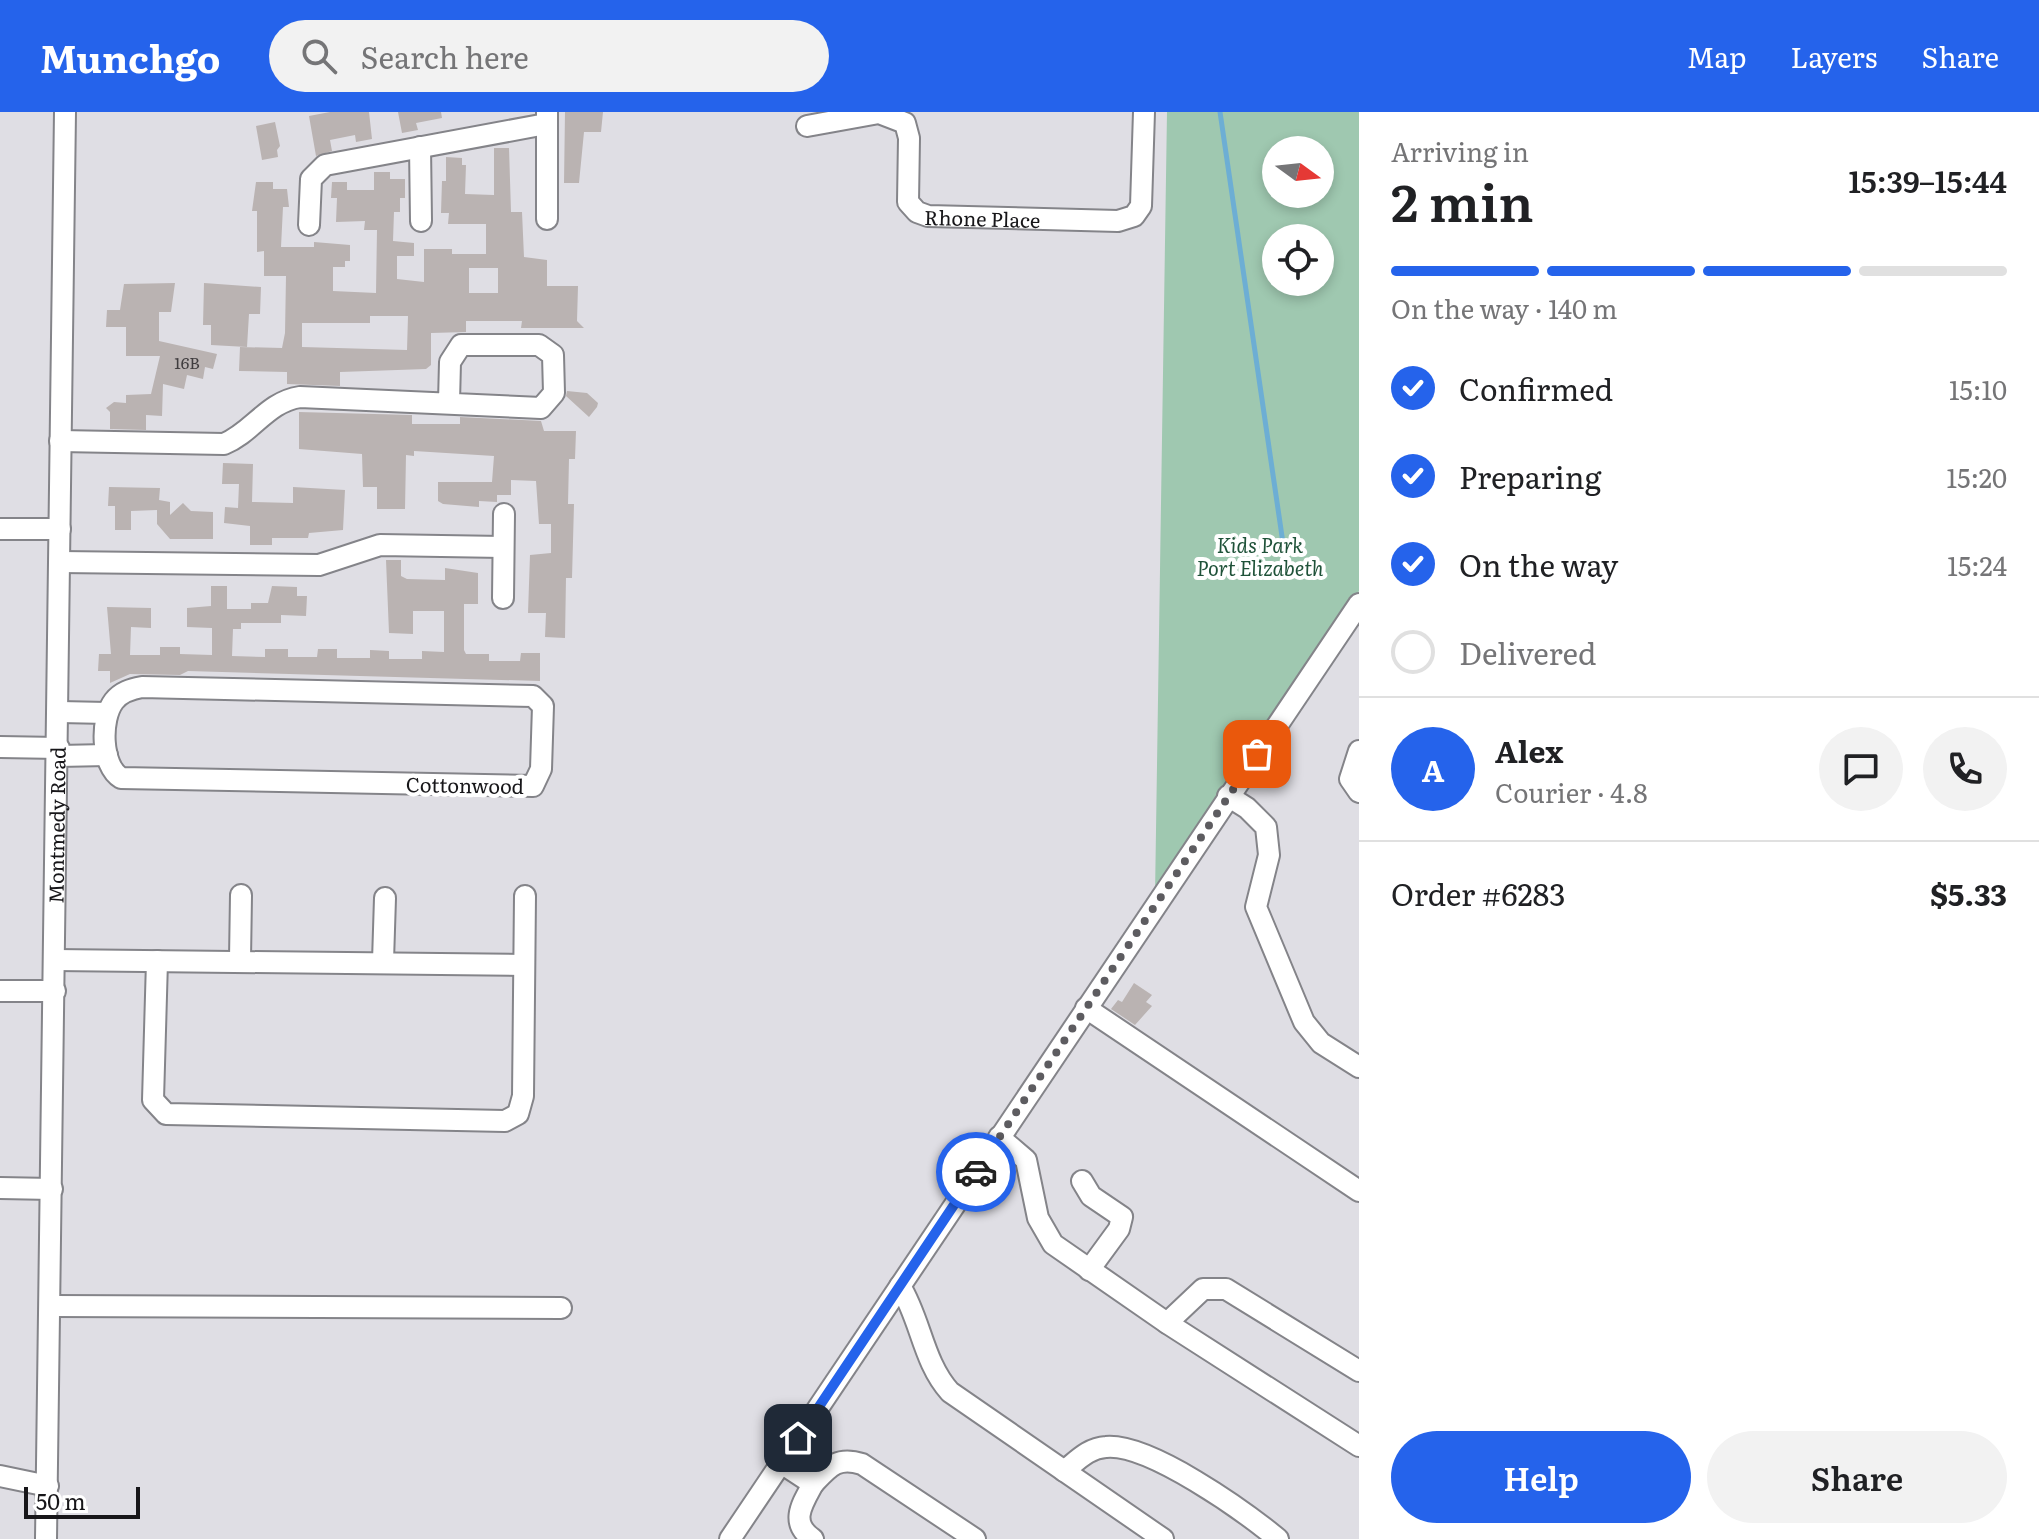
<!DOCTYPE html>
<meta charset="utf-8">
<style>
:root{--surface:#fff;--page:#f2f2f2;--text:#202124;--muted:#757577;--line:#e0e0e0;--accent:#2563eb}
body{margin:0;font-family:Literata,serif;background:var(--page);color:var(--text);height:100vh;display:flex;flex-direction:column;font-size:30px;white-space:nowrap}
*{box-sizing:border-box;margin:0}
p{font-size:26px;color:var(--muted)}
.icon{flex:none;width:44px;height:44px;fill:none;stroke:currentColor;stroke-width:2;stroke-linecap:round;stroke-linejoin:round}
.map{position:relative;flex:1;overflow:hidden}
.panel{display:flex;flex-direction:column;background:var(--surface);width:680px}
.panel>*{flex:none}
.needle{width:52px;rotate:105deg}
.tools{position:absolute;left:1262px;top:24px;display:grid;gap:16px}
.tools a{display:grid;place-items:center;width:72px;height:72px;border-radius:50%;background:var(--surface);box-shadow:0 4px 12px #0003;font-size:40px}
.scale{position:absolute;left:24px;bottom:20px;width:116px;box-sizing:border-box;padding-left:8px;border:4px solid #171619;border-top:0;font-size:22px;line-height:28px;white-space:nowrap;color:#171619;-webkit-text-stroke:6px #fff;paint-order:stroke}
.pin{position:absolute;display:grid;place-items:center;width:68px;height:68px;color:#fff;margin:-34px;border-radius:16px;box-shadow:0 4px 12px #0006}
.courier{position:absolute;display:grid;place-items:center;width:80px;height:80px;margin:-40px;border:6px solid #2563eb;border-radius:50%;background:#fff;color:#222;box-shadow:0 2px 10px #0007}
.head em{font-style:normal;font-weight:600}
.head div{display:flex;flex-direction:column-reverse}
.head{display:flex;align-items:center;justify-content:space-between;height:136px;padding:0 32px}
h1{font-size:52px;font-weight:600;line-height:60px}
.bar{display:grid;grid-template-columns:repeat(4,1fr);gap:12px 8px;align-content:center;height:96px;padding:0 32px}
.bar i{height:10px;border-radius:6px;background:var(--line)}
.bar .active{background:var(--accent)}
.bar p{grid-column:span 4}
.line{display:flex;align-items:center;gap:20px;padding:0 32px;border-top:2px solid var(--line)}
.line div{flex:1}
.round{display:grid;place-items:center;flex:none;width:84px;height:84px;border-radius:42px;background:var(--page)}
ol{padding:0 32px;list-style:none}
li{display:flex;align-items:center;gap:24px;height:88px}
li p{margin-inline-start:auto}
li .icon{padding:8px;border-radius:50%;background:var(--accent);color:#fff;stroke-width:4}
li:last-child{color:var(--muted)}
li i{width:44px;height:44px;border:4px solid var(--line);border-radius:50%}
.button{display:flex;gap:16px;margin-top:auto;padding:16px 32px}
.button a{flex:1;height:92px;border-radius:48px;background:var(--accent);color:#fff;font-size:32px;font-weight:600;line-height:92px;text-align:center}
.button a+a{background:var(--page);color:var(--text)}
header{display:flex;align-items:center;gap:48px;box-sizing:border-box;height:112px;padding:0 40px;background:var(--accent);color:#fff}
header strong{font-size:38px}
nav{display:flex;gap:44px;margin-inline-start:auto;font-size:28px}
.search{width:560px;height:72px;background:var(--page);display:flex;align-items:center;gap:20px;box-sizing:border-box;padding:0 28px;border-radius:44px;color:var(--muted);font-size:30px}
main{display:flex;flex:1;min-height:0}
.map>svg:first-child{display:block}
.green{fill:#9fc8b0;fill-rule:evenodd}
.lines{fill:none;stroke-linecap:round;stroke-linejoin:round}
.stream{stroke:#6daed4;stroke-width:5}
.building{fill:#bab3b2;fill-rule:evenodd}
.minor-casing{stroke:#848489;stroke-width:24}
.minor{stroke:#fff;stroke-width:20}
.done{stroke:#5d5c60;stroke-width:8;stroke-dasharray:0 14.4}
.route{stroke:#2563eb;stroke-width:10}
.labels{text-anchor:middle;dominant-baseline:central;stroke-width:8;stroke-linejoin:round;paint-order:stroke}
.number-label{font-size:16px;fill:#403d3f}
.street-label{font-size:20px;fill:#171619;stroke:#fff}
.park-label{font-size:20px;font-style:italic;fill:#1f5239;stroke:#fff}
</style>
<header>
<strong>Munchgo</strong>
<div class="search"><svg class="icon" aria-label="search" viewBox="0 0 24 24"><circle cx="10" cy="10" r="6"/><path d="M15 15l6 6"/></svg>Search here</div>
<nav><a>Map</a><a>Layers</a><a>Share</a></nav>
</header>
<main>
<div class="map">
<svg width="1359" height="1427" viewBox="0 0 1359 1427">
<rect width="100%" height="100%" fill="#dfdee4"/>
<!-- green -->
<path class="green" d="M 1167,0 L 1359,0 L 1359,479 L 1155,784 ZM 1276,38 L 1320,38 L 1320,82 L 1276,82 ZM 1276,126 L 1320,126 L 1320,170 L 1276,170 Z"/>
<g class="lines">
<!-- stream -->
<path class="stream" d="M 1220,0 L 1284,438"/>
</g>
<!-- building -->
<path class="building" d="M 330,0 L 369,0 L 372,27 L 356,30 L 355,23 L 330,28 L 332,39 L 316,44 L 309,4 Z
M 398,0 L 441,0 L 442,6 L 416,11 L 418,18 L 402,21 Z
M 565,0 L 603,0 L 601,20 L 584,20 L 579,71 L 564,71 Z
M 275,10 L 280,34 L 277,38 L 278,45 L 262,48 L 256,14 Z
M 494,36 L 509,36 L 511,100 L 522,100 L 524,145 L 547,148 L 547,174 L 578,174 L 577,209 L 584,216 L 521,216 L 522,209 L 466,209 L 466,220 L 431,221 L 431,253 L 426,257 L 340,260 L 340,274 L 287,272 L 287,260 L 239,259 L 240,235 L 282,236 L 285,221 L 286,164 L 264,164 L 264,139 L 257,140 L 257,99 L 252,99 L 256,70 L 273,70 L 273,77 L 287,77 L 289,95 L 283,95 L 281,135 L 314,135 L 314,130 L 350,133 L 350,149 L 345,149 L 345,155 L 333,155 L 333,179 L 376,181 L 377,118 L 364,118 L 365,109 L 336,110 L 337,86 L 331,86 L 332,70 L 347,70 L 347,78 L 374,78 L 374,60 L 390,60 L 390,67 L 405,67 L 405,86 L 400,86 L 400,100 L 394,100 L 393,129 L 414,131 L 414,144 L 397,144 L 397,167 L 424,170 L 424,137 L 452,137 L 452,142 L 486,142 L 486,112 L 448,112 L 449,101 L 441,101 L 442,69 L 446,69 L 446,45 L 462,46 L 462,53 L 466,53 L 465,82 L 494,83 ZM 469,156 L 498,156 L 498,181 L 469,181 ZM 370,204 L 408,204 L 407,238 L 302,235 L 302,211 L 370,211 Z
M 175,171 L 171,200 L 159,200 L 159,229 L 217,242 L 213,257 L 205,255 L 203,267 L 187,263 L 184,277 L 163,272 L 162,304 L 146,303 L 146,318 L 110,317 L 110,300 L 106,296 L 114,290 L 126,291 L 126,283 L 151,282 L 160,244 L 126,244 L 126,215 L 106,215 L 107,198 L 120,198 L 124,172 Z
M 204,171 L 261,175 L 260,202 L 249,202 L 247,235 L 211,233 L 211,213 L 203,213 Z
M 567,279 L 587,281 L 598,291 L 597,295 L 589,305 L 566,284 Z
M 299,300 L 412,303 L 412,312 L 460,312 L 460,305 L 541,309 L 544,319 L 576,319 L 575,347 L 569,347 L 568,392 L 574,392 L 572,466 L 566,466 L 565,526 L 545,525 L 546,501 L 528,501 L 530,443 L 551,441 L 551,412 L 539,412 L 536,369 L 511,368 L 511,383 L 497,383 L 497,390 L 479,389 L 479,395 L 443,392 L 438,389 L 438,370 L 492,370 L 494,344 L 414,339 L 414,344 L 406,343 L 405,397 L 377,397 L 377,375 L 363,375 L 362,342 L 299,337 Z
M 223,351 L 253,352 L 252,390 L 293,391 L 293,375 L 345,378 L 343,418 L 309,421 L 308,426 L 272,426 L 272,433 L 250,433 L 250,414 L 224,411 L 225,395 L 238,396 L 239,372 L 222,372 Z
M 109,375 L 160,376 L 159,388 L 170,390 L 170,403 L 183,391 L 191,399 L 213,400 L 213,427 L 170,427 L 157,412 L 157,398 L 131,399 L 131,418 L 115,418 L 115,394 L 108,394 Z
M 386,448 L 401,448 L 401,464 L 407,467 L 445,468 L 445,456 L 478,461 L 478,492 L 464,492 L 464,538 L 466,542 L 489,542 L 489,549 L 520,549 L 521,541 L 540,541 L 540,569 L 188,559 L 180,563 L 130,562 L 110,571 L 110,559 L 98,559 L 99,542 L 111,542 L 107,495 L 151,496 L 151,516 L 131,515 L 130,543 L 160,543 L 160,535 L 180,535 L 180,542 L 212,543 L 212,516 L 187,515 L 187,496 L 211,494 L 211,474 L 227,474 L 227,497 L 251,497 L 251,491 L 268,491 L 272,474 L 297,475 L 297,484 L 307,484 L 306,504 L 281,503 L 281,511 L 241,511 L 241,517 L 233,517 L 232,544 L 265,545 L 265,537 L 288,537 L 288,545 L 317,545 L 318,537 L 337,537 L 337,546 L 370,546 L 370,538 L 389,539 L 389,547 L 422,547 L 422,539 L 444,540 L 444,499 L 413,499 L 413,522 L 389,521 Z
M 1134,871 L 1152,883 L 1146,890 L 1152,894 L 1135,913 L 1111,897 L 1118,888 L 1122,890 Z"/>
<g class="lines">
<defs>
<g id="minor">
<path id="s1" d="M 807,14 L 879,1 L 905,11 L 909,26 L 908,90 L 917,100 L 928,104 L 1118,109 L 1134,104 L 1141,94 L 1144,0"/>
<path d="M 420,35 L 421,109"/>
<path d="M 547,107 L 547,0"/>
<path d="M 309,113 L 311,67 L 325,53 L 546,12"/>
<path d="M 60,329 L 224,332 C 253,320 267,290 300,285 L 541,296 L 554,281 L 553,243 L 539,233 L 461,233 L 450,250 L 449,290"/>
<path d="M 0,417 L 60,417"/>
<path d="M 60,450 L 319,453 L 380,433 L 503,435"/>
<path d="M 503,486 L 504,402"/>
<path d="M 142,575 L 533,584 L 543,594 L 541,657 L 533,674 L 121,666 C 101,654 100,607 114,589 C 121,580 131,577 142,575 Z"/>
<path d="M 60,600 L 107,601"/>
<path d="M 0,635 L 59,636"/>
<path d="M 1359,639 L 1350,667 L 1359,680"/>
<path d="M 59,644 L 107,643"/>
<path d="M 1228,684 L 1247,696 L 1266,715 L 1269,743 L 1256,795 L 1304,910 L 1321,931 L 1359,955"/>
<path d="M 240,847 L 241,783"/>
<path d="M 55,848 L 524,853"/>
<path d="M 157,849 L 153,988 L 166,1002 L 505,1009 L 518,1002 L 523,984 L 525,784"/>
<path d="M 383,849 L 385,786"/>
<path d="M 0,879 L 55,879"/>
<path d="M 1086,896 L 1359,1079"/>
<path d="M 999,1025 L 1026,1048 L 1038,1106 L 1053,1132 L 1167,1211 L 1359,1334"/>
<path d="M 1082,1069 L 1091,1084 L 1122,1105 L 1119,1117 L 1089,1158"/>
<path d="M 0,1076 L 52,1077"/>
<path d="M 900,1174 C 921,1208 923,1250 950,1280 L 1163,1427"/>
<path d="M 52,1194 L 561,1196"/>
<path d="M 1167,1211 L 1203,1177 L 1226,1177 L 1359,1259"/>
<path d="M 781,1351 L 813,1372 C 829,1355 837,1344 862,1352 L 975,1427"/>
<path d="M 1064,1359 C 1077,1349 1088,1336 1106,1335 C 1149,1331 1244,1399 1278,1427"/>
<path d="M 0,1364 L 48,1374"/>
<path id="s2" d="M 46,1427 L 65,0"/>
<path d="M 730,1427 L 1359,492"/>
<path d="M 813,1427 C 789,1411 802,1392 813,1372"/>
</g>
</defs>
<!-- minor casing -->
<use href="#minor" class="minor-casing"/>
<!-- minor -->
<use href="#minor" class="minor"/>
</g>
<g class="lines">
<!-- done -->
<path class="done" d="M 976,1060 L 1257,642"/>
<!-- route -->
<path class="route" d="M 798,1326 L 976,1060"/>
</g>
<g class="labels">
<!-- number labels -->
<g class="number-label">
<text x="187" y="250">16B</text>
</g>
<!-- street labels -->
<g class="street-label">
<text stroke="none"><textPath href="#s1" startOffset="260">Rhone Place</textPath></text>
<text transform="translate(465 672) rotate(1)">Cottonwood</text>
<text stroke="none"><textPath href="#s2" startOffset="714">Montmedy Road</textPath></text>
</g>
<!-- park labels -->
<g class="park-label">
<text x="1260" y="432">Kids Park<tspan x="1260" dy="23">Port Elizabeth</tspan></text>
</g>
</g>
</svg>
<div class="tools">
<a><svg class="needle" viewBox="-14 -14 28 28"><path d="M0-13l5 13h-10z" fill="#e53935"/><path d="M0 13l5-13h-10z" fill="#757577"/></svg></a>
<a><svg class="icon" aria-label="locate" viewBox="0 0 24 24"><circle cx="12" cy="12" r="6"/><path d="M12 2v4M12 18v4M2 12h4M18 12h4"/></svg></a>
</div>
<div class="scale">50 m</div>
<div class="pin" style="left:1257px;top:642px;background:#ea580c"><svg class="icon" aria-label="bag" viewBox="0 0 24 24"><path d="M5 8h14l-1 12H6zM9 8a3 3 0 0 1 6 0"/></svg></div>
<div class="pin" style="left:798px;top:1326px;background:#1f2937"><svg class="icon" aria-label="home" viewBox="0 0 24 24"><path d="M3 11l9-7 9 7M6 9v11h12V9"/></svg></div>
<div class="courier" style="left:976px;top:1060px"><svg class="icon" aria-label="car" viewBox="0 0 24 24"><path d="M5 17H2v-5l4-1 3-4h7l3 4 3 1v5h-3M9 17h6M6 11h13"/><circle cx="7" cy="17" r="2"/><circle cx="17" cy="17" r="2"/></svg></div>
</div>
<section class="panel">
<div class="head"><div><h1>2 min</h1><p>Arriving in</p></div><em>15:39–15:44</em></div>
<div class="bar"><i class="active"></i><i class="active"></i><i class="active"></i><i></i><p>On the way · 140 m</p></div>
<ol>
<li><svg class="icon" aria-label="check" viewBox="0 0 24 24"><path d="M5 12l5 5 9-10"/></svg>Confirmed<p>15:10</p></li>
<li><svg class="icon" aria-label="check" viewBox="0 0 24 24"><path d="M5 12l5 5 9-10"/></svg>Preparing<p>15:20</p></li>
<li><svg class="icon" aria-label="check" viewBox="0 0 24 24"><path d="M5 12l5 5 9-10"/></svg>On the way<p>15:24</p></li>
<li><i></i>Delivered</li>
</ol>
<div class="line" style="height:144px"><b class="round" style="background:var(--accent);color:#fff">A</b><div><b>Alex</b><p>Courier · 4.8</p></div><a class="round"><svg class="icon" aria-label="chat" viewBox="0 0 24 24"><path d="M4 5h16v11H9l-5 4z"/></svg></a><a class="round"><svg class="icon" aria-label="phone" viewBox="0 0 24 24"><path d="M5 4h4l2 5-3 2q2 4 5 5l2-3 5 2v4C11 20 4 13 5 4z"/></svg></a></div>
<div class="line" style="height:104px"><div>Order #6283</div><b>$5.33</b></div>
<div class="button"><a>Help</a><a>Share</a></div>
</section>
</main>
